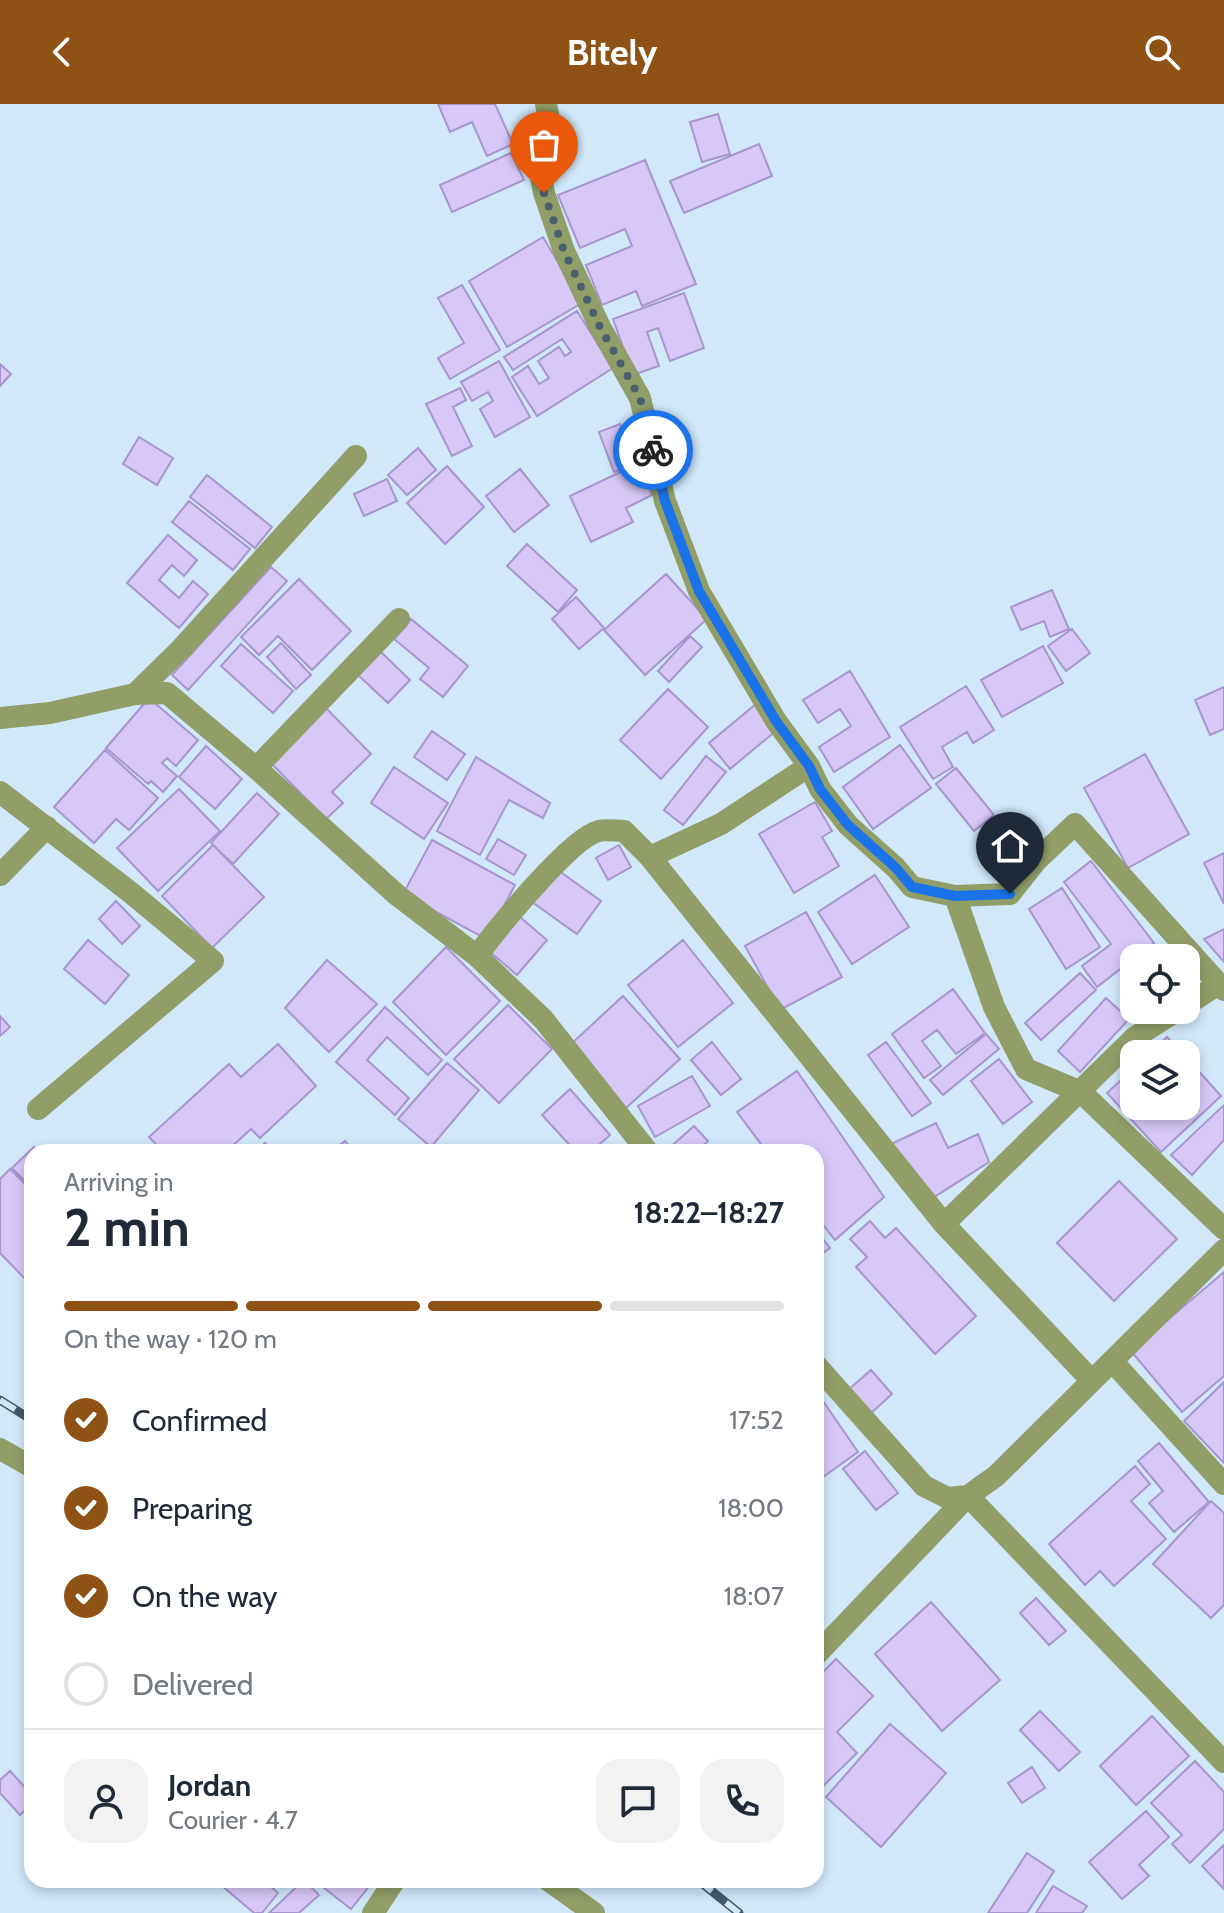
<!DOCTYPE html>
<meta charset="utf-8">
<style>
:root{--surface:#fff;--page:#f2f2f3;--text:#1f2937;--muted:#747a83;--line:#e0e1e3;--accent:#8f5215}
body{margin:0;font-family:Cabin,sans-serif;background:var(--page);color:var(--text);height:100vh;display:flex;flex-direction:column;font-size:30px;white-space:nowrap}
*{box-sizing:border-box;margin:0}
p{font-size:26px;color:var(--muted)}
.icon{flex:none;width:44px;height:44px;fill:none;stroke:currentColor;stroke-width:2;stroke-linecap:round;stroke-linejoin:round}
.map{position:relative;flex:1;overflow:hidden}
.panel{position:absolute;left:24px;top:1040px;width:800px;height:744px;display:flex;flex-direction:column;background:var(--surface);border-radius:24px;box-shadow:0 4px 12px #0003}
.panel>*{flex:none}
.buttons{position:absolute;left:1120px;top:840px;display:grid;gap:16px}
.buttons a{display:grid;place-items:center;width:80px;height:80px;border-radius:16px;background:var(--surface);box-shadow:0 4px 12px #0003;font-size:40px}
.pin{position:absolute;display:grid;place-items:center;width:68px;height:68px;color:#fff;margin:-82px -34px;border-radius:50% 50% 50% 0;rotate:-45deg;box-shadow:0 0 8px #0007}
.pin .icon{rotate:45deg}
.courier{position:absolute;display:grid;place-items:center;width:80px;height:80px;margin:-40px;border:6px solid #1a73e8;border-radius:50%;background:#fff;color:#222;box-shadow:0 2px 10px #0007}
.overview em{font-style:normal;font-weight:700}
.overview div{display:flex;flex-direction:column-reverse}
.overview{display:flex;align-items:center;justify-content:space-between;height:136px;padding:0 40px}
h1{font-size:52px;font-weight:700;line-height:60px}
.bar{display:grid;grid-template-columns:repeat(4,1fr);gap:12px 8px;align-content:center;height:96px;padding:0 40px}
.bar i{height:10px;border-radius:6px;background:var(--line)}
.bar .on{background:var(--accent)}
.bar p{grid-column:span 4}
.line{display:flex;align-items:center;gap:20px;padding:0 40px;border-top:2px solid var(--line)}
.line div{flex:1}
.round{display:grid;place-items:center;flex:none;width:84px;height:84px;border-radius:24px;background:var(--page)}
ol{padding:0 40px;list-style:none}
li{display:flex;align-items:center;gap:24px;height:88px}
li p{margin-inline-start:auto}
li .icon{padding:8px;border-radius:50%;background:var(--accent);color:#fff;stroke-width:4}
li:last-child{color:var(--muted)}
li i{width:44px;height:44px;border:4px solid var(--line);border-radius:50%}
header{display:flex;justify-content:space-between;align-items:center;height:104px;padding:0 40px;background:var(--accent);color:#fff;font-size:36px;font-weight:700}
.map>svg:first-child{display:block}
.building{fill:#d7c8f7;stroke:#a995d0;stroke-width:2}
.lines{fill:none;stroke-linecap:round;stroke-linejoin:round}
.minor{stroke:#919e68;stroke-width:22}
.rail-casing{stroke:#435a6b;stroke-width:9}
.rail{stroke:#d0e8fa;stroke-width:6;stroke-dasharray:18;stroke-linecap:butt}
.done{stroke:#496071;stroke-width:8;stroke-dasharray:0 14.4}
.route{stroke:#1a73e8;stroke-width:10}
</style>
<header><svg class="icon" aria-label="back" viewBox="0 0 24 24"><path d="M15 5l-7 7 7 7"/></svg>Bitely<svg class="icon" aria-label="search" viewBox="0 0 24 24"><circle cx="10" cy="10" r="6"/><path d="M15 15l6 6"/></svg></header>
<div class="map">
<svg width="1224" height="1809" viewBox="0 0 1224 1809">
<rect width="100%" height="100%" fill="#d0e8fa"/>
<!-- building -->
<path class="building" d="M 438,0 L 495,0 L 513,40 L 487,52 L 472,18 L 450,28 Z
M 718,10 L 730,50 L 702,58 L 690,18 Z
M 759,40 L 772,72 L 684,109 L 670,77 Z
M 511,49 L 524,76 L 452,108 L 440,81 Z
M 645,56 L 696,180 L 642,202 L 636,187 L 602,201 L 586,161 L 632,142 L 625,125 L 580,144 L 558,91 Z
M 543,133 L 582,199 L 507,243 L 469,177 Z
M 462,181 L 500,246 L 450,275 L 438,254 L 464,239 L 438,194 Z
M 684,189 L 704,244 L 670,257 L 658,224 L 647,228 L 659,262 L 633,271 L 613,215 Z
M 577,207 L 613,264 L 537,312 L 512,273 L 528,262 L 539,280 L 549,274 L 538,257 L 559,243 L 565,252 L 571,248 L 562,235 L 513,266 L 504,253 Z
M 499,257 L 530,313 L 495,333 L 480,305 L 493,297 L 488,288 L 472,297 L 461,278 Z
M 0,260 L 11,270 L 0,282 Z
M 460,284 L 466,296 L 453,303 L 472,342 L 452,352 L 426,300 Z
M 620,320 L 635,360 L 614,368 L 599,328 Z
M 139,333 L 173,354 L 157,381 L 123,360 Z
M 418,344 L 436,366 L 407,391 L 388,371 Z
M 637,360 L 652,391 L 626,404 L 633,418 L 591,438 L 570,392 Z
M 447,362 L 484,403 L 445,440 L 407,399 Z
M 520,365 L 549,401 L 514,428 L 486,392 Z
M 207,371 L 272,423 L 255,444 L 190,393 Z
M 387,375 L 397,397 L 364,412 L 354,390 Z
M 189,397 L 250,445 L 233,466 L 172,418 Z
M 168,431 L 197,456 L 184,472 L 172,461 L 159,476 L 179,494 L 193,477 L 208,490 L 179,524 L 127,479 Z
M 527,440 L 577,486 L 558,508 L 507,462 Z
M 271,463 L 287,477 L 188,586 L 172,571 Z
M 666,470 L 707,515 L 645,571 L 604,526 Z
M 299,475 L 351,527 L 312,566 L 278,532 L 259,551 L 241,533 Z
M 1052,486 L 1069,525 L 1050,533 L 1044,517 L 1021,526 L 1011,503 Z
M 576,493 L 604,524 L 579,545 L 552,515 Z
M 411,515 L 468,562 L 443,593 L 420,575 L 429,564 L 394,535 Z
M 1072,525 L 1090,549 L 1066,567 L 1048,542 Z
M 690,532 L 702,543 L 669,578 L 658,567 Z
M 281,539 L 311,571 L 296,585 L 267,553 Z
M 241,540 L 293,587 L 273,609 L 221,562 Z
M 1043,542 L 1063,579 L 1002,613 L 981,576 Z
M 381,548 L 410,576 L 388,599 L 358,571 Z
M 850,567 L 890,633 L 834,668 L 819,643 L 851,622 L 840,605 L 818,619 L 803,596 Z
M 966,582 L 994,626 L 973,639 L 967,628 L 942,643 L 953,663 L 933,675 L 900,623 Z
M 1224,583 L 1224,625 L 1210,631 L 1195,596 Z
M 668,585 L 708,623 L 661,675 L 620,636 Z
M 149,594 L 198,636 L 176,662 L 167,654 L 162,659 L 177,672 L 163,688 L 151,677 L 148,680 L 106,644 Z
M 756,600 L 777,626 L 730,665 L 709,639 Z
M 323,601 L 371,650 L 332,688 L 343,699 L 326,715 L 269,657 Z
M 432,627 L 465,650 L 447,676 L 414,653 Z
M 900,641 L 931,684 L 873,725 L 843,683 Z
M 206,642 L 242,675 L 215,705 L 179,673 Z
M 105,646 L 158,694 L 129,726 L 116,715 L 94,739 L 54,703 Z
M 1145,650 L 1189,730 L 1128,764 L 1084,684 Z
M 706,652 L 726,668 L 683,721 L 664,706 Z
M 476,653 L 550,699 L 543,714 L 509,696 L 480,751 L 437,727 Z
M 394,663 L 448,699 L 424,735 L 371,699 Z
M 956,664 L 994,711 L 974,727 L 936,680 Z
M 179,685 L 220,727 L 158,787 L 117,744 Z
M 257,689 L 279,710 L 233,760 L 211,739 Z
M 815,698 L 832,727 L 822,733 L 839,762 L 794,789 L 759,730 Z
M 498,735 L 526,751 L 514,771 L 486,755 Z
M 432,736 L 515,781 L 486,835 L 403,790 Z
M 213,741 L 264,793 L 212,844 L 162,792 Z
M 619,741 L 631,763 L 608,776 L 596,754 Z
M 1224,749 L 1224,800 L 1204,759 Z
M 1091,757 L 1154,839 L 1097,883 L 1082,862 L 1111,840 L 1064,778 Z
M 555,764 L 601,797 L 577,830 L 532,798 Z
M 875,771 L 909,823 L 852,860 L 818,808 Z
M 1062,784 L 1100,843 L 1066,865 L 1029,805 Z
M 116,797 L 140,822 L 122,840 L 99,815 Z
M 806,808 L 842,873 L 780,906 L 745,842 Z
M 520,813 L 547,836 L 517,871 L 490,848 Z
M 1224,825 L 1224,858 L 1204,835 Z
M 88,836 L 129,871 L 105,900 L 64,865 Z
M 683,836 L 733,899 L 678,943 L 628,881 Z
M 446,843 L 500,897 L 446,951 L 393,898 Z
M 327,856 L 377,900 L 329,948 L 285,904 Z
M 1080,869 L 1096,886 L 1041,936 L 1025,919 Z
M 953,885 L 985,929 L 956,950 L 937,926 L 922,937 L 941,962 L 924,974 L 892,930 Z
M 623,892 L 680,955 L 626,1004 L 570,941 Z
M 1106,894 L 1129,915 L 1080,968 L 1058,947 Z
M 508,901 L 552,945 L 499,999 L 454,955 Z
M 385,903 L 442,956 L 428,971 L 387,933 L 367,956 L 409,994 L 395,1011 L 336,958 Z
M 0,912 L 10,923 L 0,932 Z
M 986,930 L 999,945 L 943,991 L 930,976 Z
M 1167,933 L 1183,950 L 1149,950 Z
M 712,938 L 741,975 L 721,991 L 691,956 Z
M 886,938 L 931,999 L 912,1012 L 868,951 Z
M 278,940 L 316,982 L 260,1034 L 251,1025 L 226,1048 L 163,1048 L 149,1033 L 229,960 L 241,973 Z
M 1186,953 L 1221,992 L 1161,1048 L 1107,989 L 1134,964 L 1134,1002 L 1186,1002 Z
M 999,955 L 1032,998 L 1003,1020 L 971,977 Z
M 447,959 L 479,986 L 431,1043 L 398,1015 Z
M 797,967 L 884,1093 L 835,1136 L 816,1112 L 816,1048 L 767,1048 L 737,1008 Z
M 692,972 L 710,1002 L 655,1033 L 638,1002 Z
M 570,985 L 610,1031 L 591,1048 L 576,1048 L 542,1011 Z
M 1224,1001 L 1224,1036 L 1192,1071 L 1171,1051 Z
M 936,1019 L 948,1044 L 978,1030 L 989,1058 L 928,1097 L 891,1040 Z
M 694,1022 L 708,1037 L 696,1048 L 669,1048 L 667,1046 Z
M 345,1037 L 354,1048 L 331,1048 Z
M 265,1039 L 273,1048 L 255,1048 Z
M 34,1043 L 39,1048 L 32,1048 L 32,1084 L 12,1064 Z
M 10,1065 L 32,1087 L 32,1182 L 0,1149 L 0,1075 Z
M 1119,1077 L 1177,1135 L 1114,1197 L 1057,1139 Z
M 870,1117 L 885,1134 L 896,1124 L 976,1212 L 935,1250 L 856,1163 L 867,1153 L 850,1135 Z
M 816,1126 L 830,1144 L 816,1154 Z
M 1224,1168 L 1224,1272 L 1182,1308 L 1131,1247 Z
M 871,1266 L 892,1290 L 870,1310 L 848,1286 Z
M 1224,1278 L 1224,1359 L 1184,1317 Z
M 823,1297 L 858,1348 L 816,1378 L 816,1302 Z
M 1159,1339 L 1209,1398 L 1174,1428 L 1149,1399 L 1163,1387 L 1138,1357 Z
M 865,1347 L 898,1389 L 876,1406 L 843,1365 Z
M 1135,1362 L 1150,1380 L 1131,1397 L 1166,1435 L 1114,1482 L 1100,1467 L 1085,1481 L 1049,1440 Z
M 1211,1397 L 1224,1409 L 1224,1501 L 1211,1514 L 1153,1460 Z
M 1036,1494 L 1066,1527 L 1049,1541 L 1020,1509 Z
M 931,1498 L 1000,1576 L 942,1627 L 875,1550 Z
M 836,1555 L 873,1592 L 837,1628 L 857,1649 L 820,1685 L 816,1681 L 816,1575 Z
M 1040,1607 L 1080,1648 L 1059,1667 L 1020,1626 Z
M 1152,1612 L 1189,1652 L 1136,1701 L 1100,1662 Z
M 890,1620 L 946,1669 L 881,1743 L 826,1693 Z
M 1195,1657 L 1224,1688 L 1224,1725 L 1190,1759 L 1172,1740 L 1182,1731 L 1151,1699 Z
M 1032,1663 L 1045,1684 L 1022,1699 L 1008,1679 Z
M 10,1667 L 32,1691 L 32,1700 L 20,1711 L 0,1689 L 0,1676 Z
M 1146,1707 L 1169,1733 L 1139,1761 L 1149,1772 L 1122,1795 L 1089,1758 Z
M 1224,1741 L 1224,1785 L 1202,1762 Z
M 1027,1749 L 1054,1767 L 1027,1809 L 988,1809 Z
M 225,1776 L 263,1776 L 278,1789 L 262,1809 L 254,1809 L 221,1781 Z
M 304,1776 L 319,1791 L 299,1809 L 269,1809 Z
M 314,1776 L 374,1776 L 351,1805 Z
M 1053,1782 L 1087,1802 L 1082,1809 L 1036,1809 Z"/>
<g class="lines">
<!-- minor -->
<path class="minor" d="M 546,0 L 554,40 L 536,48 L 544,89 L 564,147 L 600,223 L 640,294 L 665,397 L 699,487 L 776,617 L 809,662 L 820,685 L 848,721 L 896,764 L 912,783 L 955,792 L 1010,790 L 1036,757 L 1075,720 L 1224,886
M 135,590 L 181,545 L 356,352
M 0,614 L 50,609 L 135,590 L 167,589 L 256,664 L 397,791 L 477,852 L 543,915 L 648,1048
M 256,664 L 399,515
M 0,688 L 130,788 L 213,857 L 38,1005
M 650,753 L 944,1120 L 1092,1277
M 0,771 L 47,723
M 955,792 L 994,903 L 1026,965 L 1081,988 L 1224,1125
M 477,852 C 496,826 571,733 599,727 C 606,725 616,727 624,727 L 650,753 L 721,720 L 809,662
M 1186,901 L 1219,880
M 944,1120 L 1134,934 L 1178,906
M 1112,1257 L 1224,1380
M 816,1261 L 924,1382 L 948,1394 L 968,1392
M 0,1345 L 32,1363
M 968,1392 L 1224,1658
M 816,1551 L 968,1392 L 996,1372 L 1224,1146
M 548,1776 L 594,1809
M 373,1809 L 395,1776"/>
<defs>
<path id="rail" d="M 0,1296 L 32,1316
M 698,1776 L 739,1809"/>
</defs>
<!-- rail casing -->
<use href="#rail" class="rail-casing"/>
<!-- rail -->
<use href="#rail" class="rail"/>
</g>
<g class="lines">
<!-- done -->
<path class="done" d="M 544,89 L 564,147 L 600,223 L 640,294 L 653,346"/>
<!-- route -->
<path class="route" d="M 653,346 L 665,397 L 699,487 L 776,617 L 809,662 L 820,685 L 848,721 L 896,764 L 912,783 L 955,792 L 1010,790"/>
</g>
</svg>
<div class="buttons">
<a><svg class="icon" aria-label="locate" viewBox="0 0 24 24"><circle cx="12" cy="12" r="6"/><path d="M12 2v4M12 18v4M2 12h4M18 12h4"/></svg></a>
<a><svg class="icon" aria-label="layers" viewBox="0 0 24 24"><path d="M12 4l9 5-9 5-9-5zM3 14l9 5 9-5"/></svg></a>
</div>
<div class="pin" style="left:544px;top:89px;background:#ea580c"><svg class="icon" aria-label="bag" viewBox="0 0 24 24"><path d="M5 8h14l-1 12H6zM9 8a3 3 0 0 1 6 0"/></svg></div>
<div class="pin" style="left:1010px;top:790px;background:#1f2937"><svg class="icon" aria-label="home" viewBox="0 0 24 24"><path d="M3 11l9-7 9 7M6 9v11h12V9"/></svg></div>
<div class="courier" style="left:653px;top:346px"><svg class="icon" aria-label="bike" viewBox="0 0 24 24"><circle cx="6" cy="16" r="4"/><circle cx="18" cy="16" r="4"/><path d="M6 16l4-8h5l3 8M10 8l3 8H6M13 5h3"/></svg></div>
<section class="panel">
<div class="overview"><div><h1>2 min</h1><p>Arriving in</p></div><em>18:22–18:27</em></div>
<div class="bar"><i class="on"></i><i class="on"></i><i class="on"></i><i></i><p>On the way · 120 m</p></div>
<ol>
<li><svg class="icon" aria-label="check" viewBox="0 0 24 24"><path d="M5 12l5 5 9-10"/></svg>Confirmed<p>17:52</p></li>
<li><svg class="icon" aria-label="check" viewBox="0 0 24 24"><path d="M5 12l5 5 9-10"/></svg>Preparing<p>18:00</p></li>
<li><svg class="icon" aria-label="check" viewBox="0 0 24 24"><path d="M5 12l5 5 9-10"/></svg>On the way<p>18:07</p></li>
<li><i></i>Delivered</li>
</ol>
<div class="line" style="height:144px"><a class="round"><svg class="icon" aria-label="person" viewBox="0 0 24 24"><circle cx="12" cy="8" r="4"/><path d="M4 21q1-7 8-7t8 7"/></svg></a><div><b>Jordan</b><p>Courier · 4.7</p></div><a class="round"><svg class="icon" aria-label="chat" viewBox="0 0 24 24"><path d="M4 5h16v11H9l-5 4z"/></svg></a><a class="round"><svg class="icon" aria-label="phone" viewBox="0 0 24 24"><path d="M5 4h4l2 5-3 2q2 4 5 5l2-3 5 2v4C11 20 4 13 5 4z"/></svg></a></div>
</section>
</div>
